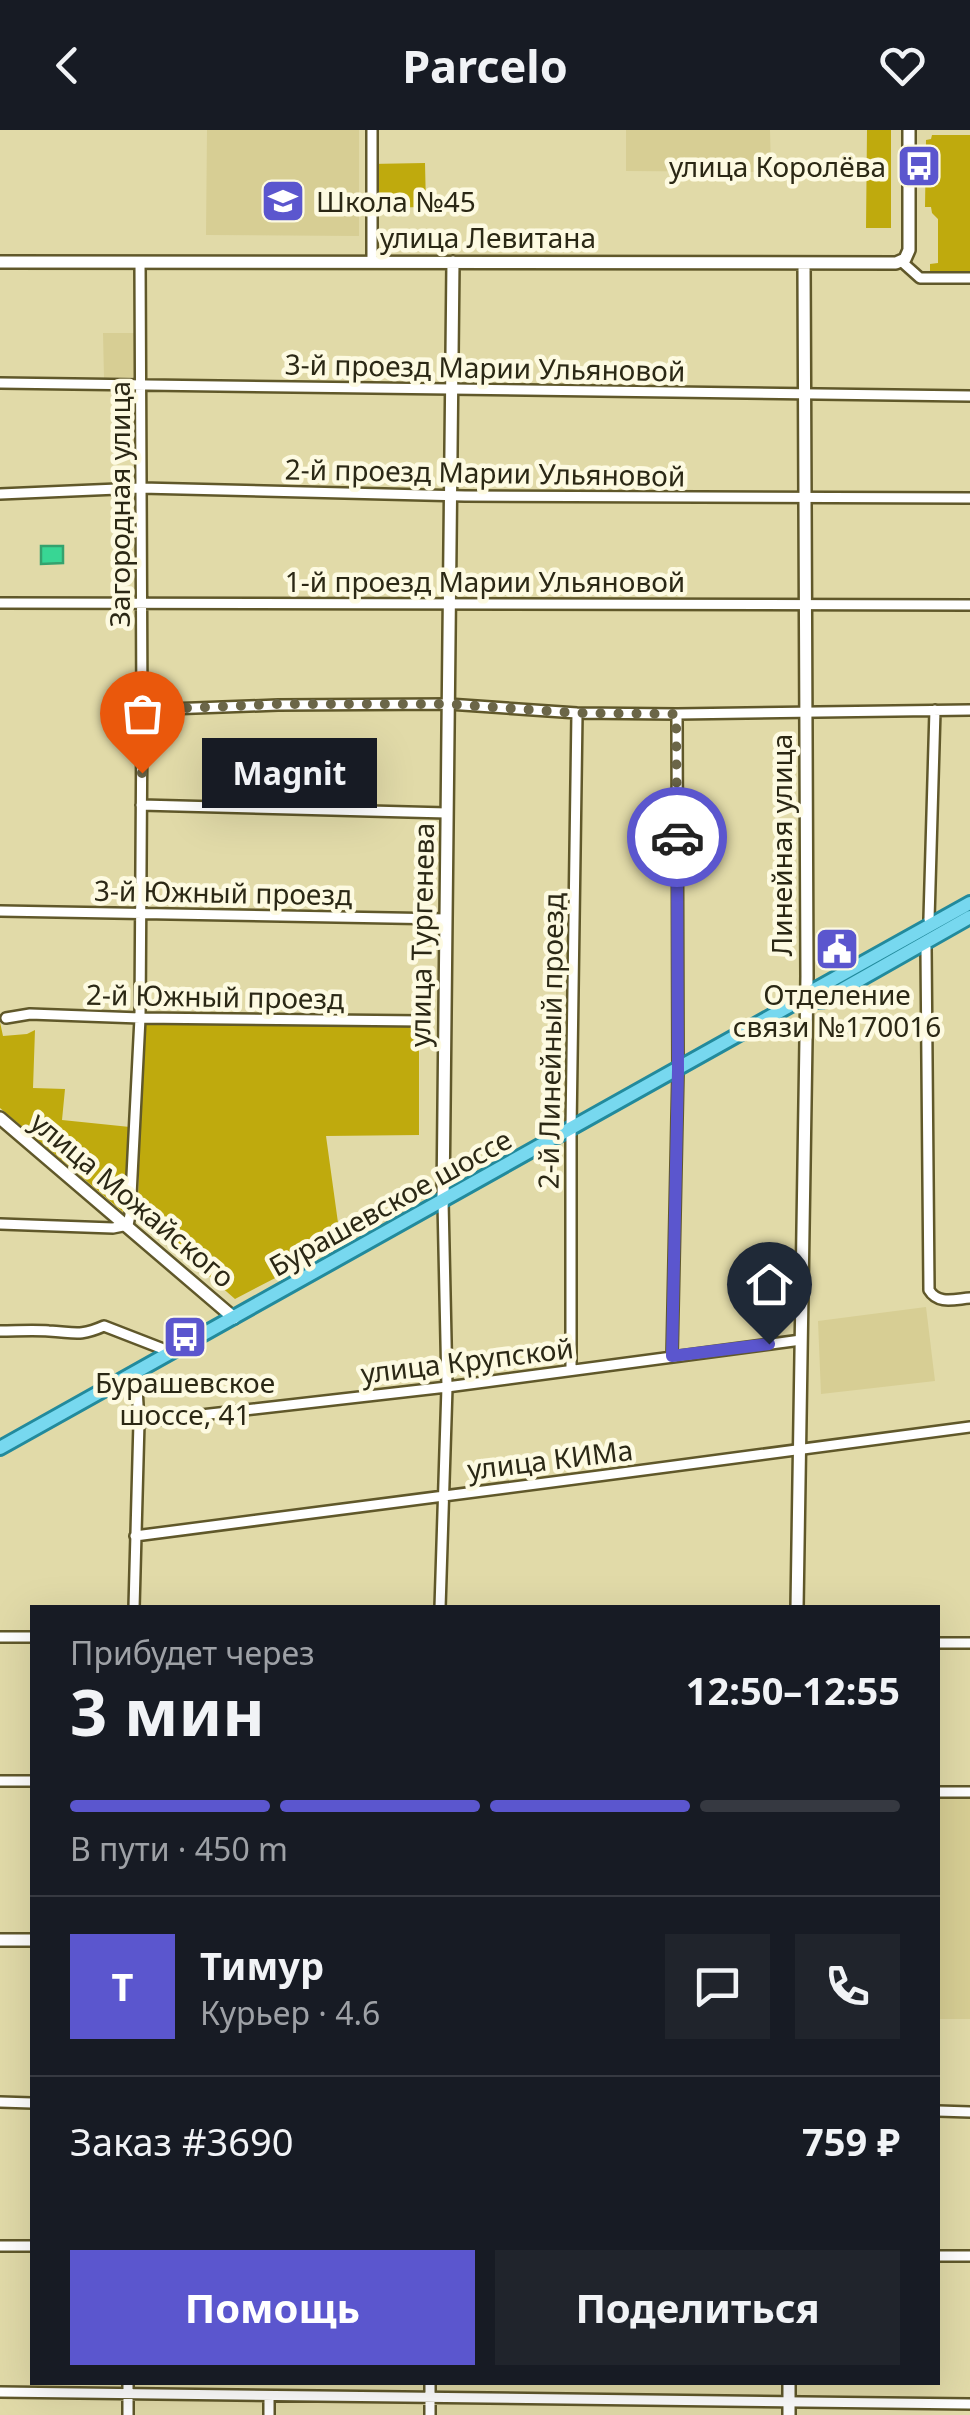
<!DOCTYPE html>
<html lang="ru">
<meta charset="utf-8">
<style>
:root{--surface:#171b24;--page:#20242c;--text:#f1f3f6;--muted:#9ea1a6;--line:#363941;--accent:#5b56ce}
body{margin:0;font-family:"Noto Sans",sans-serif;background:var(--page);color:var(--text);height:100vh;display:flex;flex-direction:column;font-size:38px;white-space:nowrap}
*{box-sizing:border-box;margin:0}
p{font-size:32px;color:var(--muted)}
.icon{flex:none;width:55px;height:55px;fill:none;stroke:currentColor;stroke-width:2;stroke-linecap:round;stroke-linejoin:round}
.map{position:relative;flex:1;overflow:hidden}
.panel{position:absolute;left:30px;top:1475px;width:910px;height:780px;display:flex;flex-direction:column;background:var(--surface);border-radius:0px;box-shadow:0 10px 40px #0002}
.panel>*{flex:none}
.pin{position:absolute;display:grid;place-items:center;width:85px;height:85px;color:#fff;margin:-102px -42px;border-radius:50% 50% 50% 0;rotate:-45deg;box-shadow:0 0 10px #0007}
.pin .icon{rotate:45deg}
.courier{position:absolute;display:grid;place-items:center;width:100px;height:100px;margin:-50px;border:8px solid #5b56ce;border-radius:50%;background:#fff;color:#222;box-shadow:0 2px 12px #0007}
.bubble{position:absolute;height:70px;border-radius:0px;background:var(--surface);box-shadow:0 10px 40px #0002;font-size:32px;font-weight:700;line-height:70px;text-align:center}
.head em{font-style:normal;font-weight:700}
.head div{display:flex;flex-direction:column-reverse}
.head{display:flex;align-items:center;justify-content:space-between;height:170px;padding:0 40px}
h1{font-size:65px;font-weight:700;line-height:75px}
.bar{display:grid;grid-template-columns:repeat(4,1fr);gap:15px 10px;align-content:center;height:120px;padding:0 40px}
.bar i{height:12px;border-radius:8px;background:var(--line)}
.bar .on{background:var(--accent)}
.bar p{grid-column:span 4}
.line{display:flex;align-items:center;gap:25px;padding:0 40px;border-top:2px solid var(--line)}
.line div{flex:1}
.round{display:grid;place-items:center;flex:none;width:105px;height:105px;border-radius:0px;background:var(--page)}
.button{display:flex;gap:20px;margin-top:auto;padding:20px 40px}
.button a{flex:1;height:115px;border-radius:0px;background:var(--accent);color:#fff;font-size:40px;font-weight:700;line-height:115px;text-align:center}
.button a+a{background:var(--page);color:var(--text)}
header{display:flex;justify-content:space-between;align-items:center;height:130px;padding:0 40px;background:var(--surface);font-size:45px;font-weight:700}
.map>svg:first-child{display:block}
.built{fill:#d7ce94}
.green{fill:#bfaa0d}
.water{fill:#38d694;stroke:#34a26e;stroke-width:2.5}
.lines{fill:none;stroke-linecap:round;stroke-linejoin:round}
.street-casing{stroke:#60582a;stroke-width:14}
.secondary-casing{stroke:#60582a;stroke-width:16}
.primary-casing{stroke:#228a9c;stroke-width:18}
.street{stroke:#fff;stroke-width:9}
.secondary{stroke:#fff;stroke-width:11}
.primary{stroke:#77d8ef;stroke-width:12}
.done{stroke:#6b6648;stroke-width:10;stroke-dasharray:0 18}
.route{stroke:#5b56ce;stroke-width:12}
.labels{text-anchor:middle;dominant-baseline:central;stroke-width:9;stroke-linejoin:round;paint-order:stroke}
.poi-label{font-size:28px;fill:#2b2815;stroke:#fdfae1}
.street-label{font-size:28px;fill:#2b2815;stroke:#fdfae1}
</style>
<header><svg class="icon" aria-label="back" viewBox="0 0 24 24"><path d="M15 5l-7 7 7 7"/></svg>Parcelo<svg class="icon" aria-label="heart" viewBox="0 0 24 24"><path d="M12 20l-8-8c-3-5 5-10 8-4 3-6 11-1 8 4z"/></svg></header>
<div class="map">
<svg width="970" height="2285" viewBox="0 0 970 2285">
<rect width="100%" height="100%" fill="#e1daa8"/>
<!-- built -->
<path class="built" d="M 207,0 L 359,0 L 359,106 L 206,105 Z
M 626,0 L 770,0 L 771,42 L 626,41 Z
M 103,203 L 137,203 L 138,247 L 104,248 Z
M 926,1177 L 935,1251 L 821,1264 L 818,1191 Z
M 938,1668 L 970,1668 L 970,1889 L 938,1889 Z"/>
<!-- green -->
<path class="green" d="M 867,0 L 891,0 L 891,98 L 866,98 Z
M 932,5 L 970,5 L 970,145 L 930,144 L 930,134 L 938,133 L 938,89 L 932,83 L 931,77 L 925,77 L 926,10 L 931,9 Z
M 425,33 L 426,77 L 370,78 L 370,34 Z
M 0,892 L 3,906 L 27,904 L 35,900 L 33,958 L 65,959 L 62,990 L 130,997 L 128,1080 L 126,1082 L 123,1082 L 0,978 Z
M 143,893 L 419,894 L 419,1005 L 326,1006 L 339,1100 L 310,1130 L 235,1169 L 146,1091 L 138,1072 Z"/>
<!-- water -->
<path class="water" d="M 41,416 L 63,416 L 63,433 L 41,434 Z"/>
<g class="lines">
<defs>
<path id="street" d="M 901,131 L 920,148 L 970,148
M 372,132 L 372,0
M 0,253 L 970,266
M 0,364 L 141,358 L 465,366 L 970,368
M 0,473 L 970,475
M 142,580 L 278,575 L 448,574 L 577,583 L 677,584 L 970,580
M 141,675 L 447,683
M 0,781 L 446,789
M 932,794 L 929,789 L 935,580
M 923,813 L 926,818 L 929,1160 C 938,1175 955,1169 970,1168
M 6,888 L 30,884 L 140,888 L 423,891
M 0,1094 L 113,1098 L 128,1095 L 130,1085 L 140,888 L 142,580 L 140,132
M 0,1201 C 16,1201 33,1200 49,1201 C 74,1202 79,1207 104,1196 L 171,1222
M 672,1227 L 678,940 L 677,584
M 571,1239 L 571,999 L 577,583
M 132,1245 L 137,1258 L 139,1292 L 134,1478
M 139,1292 L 447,1257 L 801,1210
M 135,1406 C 413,1369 692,1335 970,1297
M 440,1478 L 447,1257 L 443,1071
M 0,1507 L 32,1507
M 938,1513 L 970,1513
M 0,1651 L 32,1651
M 938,1662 L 970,1662
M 0,1972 L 32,1973
M 938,1981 L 970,1982
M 0,2116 L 32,2116
M 938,2126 L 970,2126
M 128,2252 L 128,2285
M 0,2262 L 970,2274
M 269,2285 L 269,2266
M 430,2285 L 430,2252"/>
<path id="secondary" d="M 0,132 L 896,133 L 905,129 L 909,120 L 909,0
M 0,988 L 234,1188
M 443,1071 L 453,132
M 797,1478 L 807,846 L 804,133
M 0,1810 L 32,1810
M 789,2285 L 789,2252"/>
<path id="primary" d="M 806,870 L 814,860 L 970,773
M 0,1318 L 791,875 L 806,870 L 822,871 L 970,787"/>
</defs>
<!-- street casing -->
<use href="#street" class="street-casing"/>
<!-- secondary casing -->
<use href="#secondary" class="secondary-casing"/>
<!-- primary casing -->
<use href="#primary" class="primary-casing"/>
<!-- street -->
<use href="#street" class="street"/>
<!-- secondary -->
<use href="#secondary" class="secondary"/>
<!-- primary -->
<use href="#primary" class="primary"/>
</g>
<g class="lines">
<!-- done -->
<path class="done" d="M 142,643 L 142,580 L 278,574 L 448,574 L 577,583 L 676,584 L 677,707"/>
<!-- route -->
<path class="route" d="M 677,707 L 678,940 L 672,1226 L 769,1214"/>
</g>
<!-- icons -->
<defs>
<symbol id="bus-square" viewBox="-11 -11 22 22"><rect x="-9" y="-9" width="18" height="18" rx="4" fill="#5b56ce" stroke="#fdfae1"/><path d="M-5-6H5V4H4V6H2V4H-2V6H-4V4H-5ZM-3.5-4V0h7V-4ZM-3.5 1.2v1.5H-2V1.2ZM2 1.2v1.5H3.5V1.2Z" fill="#fff"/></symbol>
<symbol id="school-square" viewBox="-11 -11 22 22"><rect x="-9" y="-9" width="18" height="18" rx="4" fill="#5b56ce" stroke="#fdfae1"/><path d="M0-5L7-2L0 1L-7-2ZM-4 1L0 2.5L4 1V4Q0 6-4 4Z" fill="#fff"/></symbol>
<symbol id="civic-square" viewBox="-11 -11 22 22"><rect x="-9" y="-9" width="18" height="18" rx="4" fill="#5b56ce" stroke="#fdfae1"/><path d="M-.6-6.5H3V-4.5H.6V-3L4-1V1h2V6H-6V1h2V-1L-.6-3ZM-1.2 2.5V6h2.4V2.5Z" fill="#fff"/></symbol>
</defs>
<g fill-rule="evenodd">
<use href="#bus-square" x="894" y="11" width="50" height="50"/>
<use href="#school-square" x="258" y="46" width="50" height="50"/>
<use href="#civic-square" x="812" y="794" width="50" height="50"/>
<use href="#bus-square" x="160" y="1182" width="50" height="50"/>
</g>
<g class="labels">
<!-- poi labels -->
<g class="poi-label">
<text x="886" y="36" text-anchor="end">улица Королёва</text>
<text x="316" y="71" text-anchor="start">Школа №45</text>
<text x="837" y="864">Отделение<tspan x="837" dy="32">связи №170016</tspan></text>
<text x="185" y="1252">Бурашевское<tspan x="185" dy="32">шоссе, 41</tspan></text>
</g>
<!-- street labels -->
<g class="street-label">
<text x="488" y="107">улица Левитана</text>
<text transform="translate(485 237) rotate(1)">3-й проезд Марии Ульяновой</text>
<text transform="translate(485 342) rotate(1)">2-й проезд Марии Ульяновой</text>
<text transform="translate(119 374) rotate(-90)">Загородная улица</text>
<text x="485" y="451">1-й проезд Марии Ульяновой</text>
<text transform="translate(781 715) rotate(-90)">Линейная улица</text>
<text transform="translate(223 762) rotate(1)">3-й Южный проезд</text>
<text transform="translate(421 805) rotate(-89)">улица Тургенева</text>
<text transform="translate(215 866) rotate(1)">2-й Южный проезд</text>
<text transform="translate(550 911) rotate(-89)">2-й Линейный проезд</text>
<text transform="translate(133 1069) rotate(40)">улица Можайского</text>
<text transform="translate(390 1072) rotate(-29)">Бурашевское шоссе</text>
<text transform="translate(467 1230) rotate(-7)">улица Крупской</text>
<text transform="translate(550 1329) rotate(-7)">улица КИМа</text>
</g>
</g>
</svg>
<div class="pin" style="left:142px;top:643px;background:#ea580c"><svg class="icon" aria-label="bag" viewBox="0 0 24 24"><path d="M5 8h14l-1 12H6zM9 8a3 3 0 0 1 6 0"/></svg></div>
<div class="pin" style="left:769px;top:1214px;background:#1f2937"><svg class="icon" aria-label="home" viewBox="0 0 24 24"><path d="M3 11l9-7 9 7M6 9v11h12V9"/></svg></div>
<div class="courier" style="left:677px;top:707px"><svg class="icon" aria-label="car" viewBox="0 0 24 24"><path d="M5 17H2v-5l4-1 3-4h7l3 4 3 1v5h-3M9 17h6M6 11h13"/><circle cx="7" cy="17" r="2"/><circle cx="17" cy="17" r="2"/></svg></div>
<div class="bubble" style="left:202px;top:608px;width:175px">Magnit</div>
<section class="panel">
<div class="head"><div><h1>3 мин</h1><p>Прибудет через</p></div><em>12:50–12:55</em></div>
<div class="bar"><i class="on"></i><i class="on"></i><i class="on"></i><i></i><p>В пути · 450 m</p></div>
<div class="line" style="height:180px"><b class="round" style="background:var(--accent);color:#fff">Т</b><div><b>Тимур</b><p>Курьер · 4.6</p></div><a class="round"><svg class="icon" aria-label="chat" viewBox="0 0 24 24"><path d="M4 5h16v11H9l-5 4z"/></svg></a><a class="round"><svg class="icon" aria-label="phone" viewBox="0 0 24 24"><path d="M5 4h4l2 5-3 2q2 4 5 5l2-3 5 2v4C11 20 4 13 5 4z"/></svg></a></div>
<div class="line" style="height:130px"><div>Заказ #3690</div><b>759 ₽</b></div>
<div class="button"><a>Помощь</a><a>Поделиться</a></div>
</section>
</div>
